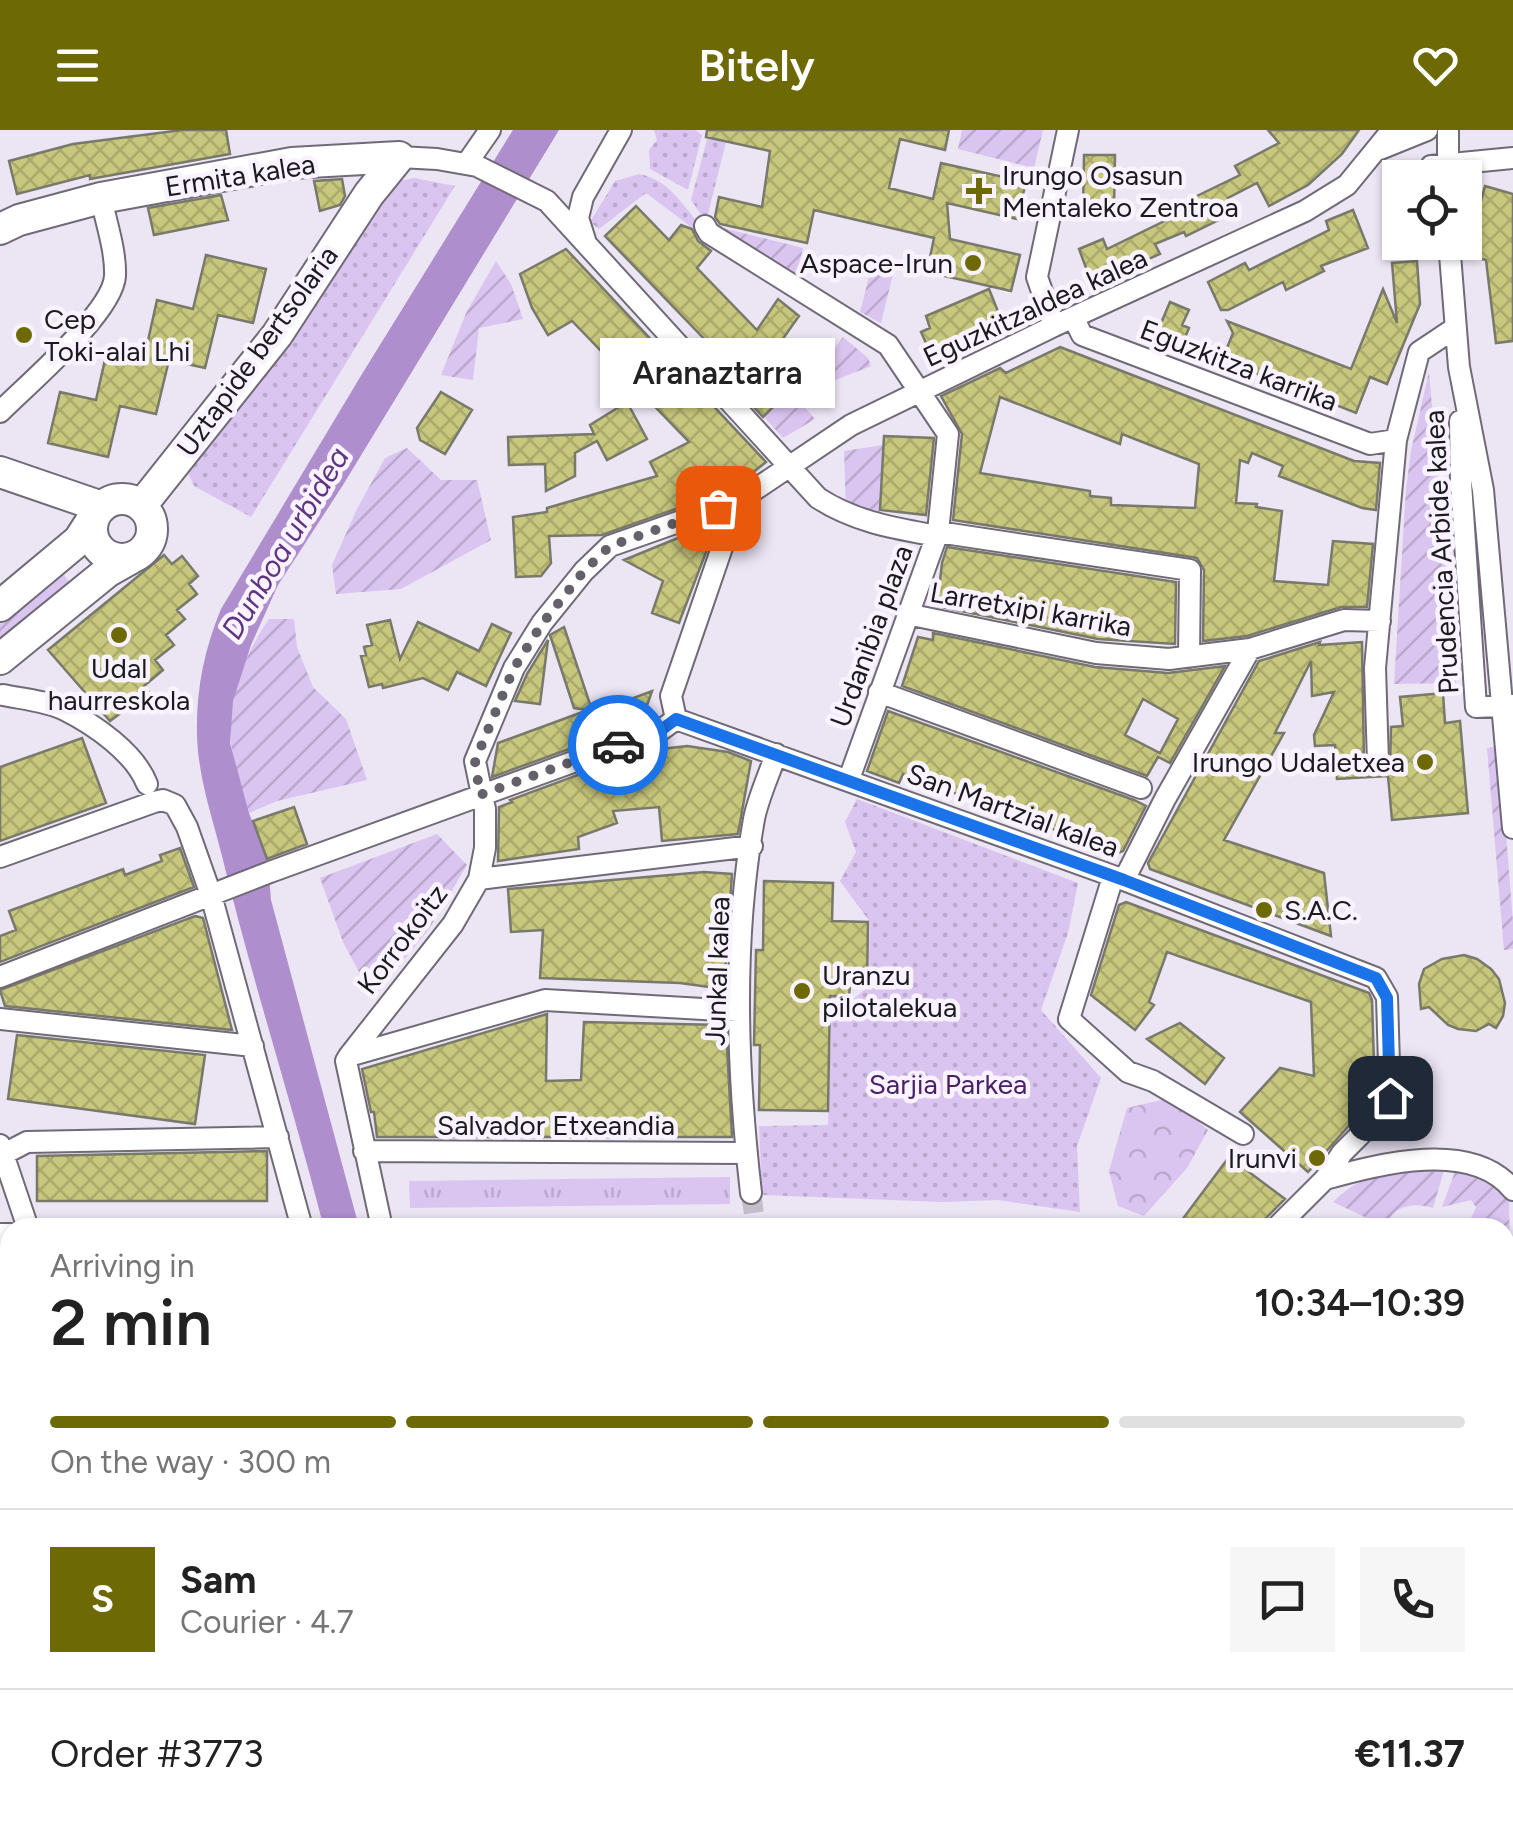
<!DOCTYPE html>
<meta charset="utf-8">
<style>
:root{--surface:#fff;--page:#f6f6f6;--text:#222;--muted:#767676;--line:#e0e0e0;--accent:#6d6a06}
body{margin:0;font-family:Figtree,sans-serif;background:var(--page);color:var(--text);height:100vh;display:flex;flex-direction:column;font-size:38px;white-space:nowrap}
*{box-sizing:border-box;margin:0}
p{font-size:32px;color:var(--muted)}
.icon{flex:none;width:55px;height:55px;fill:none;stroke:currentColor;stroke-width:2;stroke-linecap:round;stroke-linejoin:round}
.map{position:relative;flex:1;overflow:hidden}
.panel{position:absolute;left:0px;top:1088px;width:1515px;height:622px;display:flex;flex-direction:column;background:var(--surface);border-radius:30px 30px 0 0;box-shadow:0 2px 8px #0004}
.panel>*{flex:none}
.fabs{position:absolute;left:1382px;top:30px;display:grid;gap:20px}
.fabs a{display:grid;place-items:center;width:100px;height:100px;border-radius:0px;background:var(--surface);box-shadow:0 2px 8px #0004;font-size:50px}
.pin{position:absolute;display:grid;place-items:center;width:85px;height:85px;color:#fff;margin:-42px;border-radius:20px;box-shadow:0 5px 15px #0006}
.courier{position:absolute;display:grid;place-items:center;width:100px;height:100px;margin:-50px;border:8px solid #1a73e8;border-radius:50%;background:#fff;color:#222;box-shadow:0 2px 12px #0007}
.bubble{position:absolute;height:70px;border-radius:0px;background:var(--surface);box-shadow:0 2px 8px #0004;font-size:32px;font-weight:600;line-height:70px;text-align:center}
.overview em{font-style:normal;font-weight:600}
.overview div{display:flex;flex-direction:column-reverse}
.overview{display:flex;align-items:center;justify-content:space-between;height:170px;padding:0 50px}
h1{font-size:65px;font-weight:600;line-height:75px}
.bar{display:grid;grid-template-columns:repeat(4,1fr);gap:15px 10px;align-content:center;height:120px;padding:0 50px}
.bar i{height:12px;border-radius:8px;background:var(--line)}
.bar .on{background:var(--accent)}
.bar p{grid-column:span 4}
.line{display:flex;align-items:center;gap:25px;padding:0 50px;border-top:2px solid var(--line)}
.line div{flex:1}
.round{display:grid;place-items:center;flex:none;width:105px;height:105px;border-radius:0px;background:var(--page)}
header{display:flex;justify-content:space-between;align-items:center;height:130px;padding:0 50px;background:var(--accent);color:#fff;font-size:45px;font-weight:600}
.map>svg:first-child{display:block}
.grass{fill:url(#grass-tufts)}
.forest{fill:url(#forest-crowns)}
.park{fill:url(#park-dots)}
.garden{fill:url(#garden-furrows)}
.water{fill:#ae8ecc}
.building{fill:url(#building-cross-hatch);stroke:#78796b;stroke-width:2.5;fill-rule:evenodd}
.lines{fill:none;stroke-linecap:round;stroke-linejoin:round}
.street-tunnel{stroke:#c3bcc9;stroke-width:20;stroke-dasharray:20 10;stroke-linecap:butt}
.street-casing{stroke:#706a77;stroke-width:24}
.secondary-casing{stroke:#706a77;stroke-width:34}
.street{stroke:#fff;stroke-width:20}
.secondary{stroke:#fff;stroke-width:30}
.done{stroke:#65616a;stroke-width:10;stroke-dasharray:0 18}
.route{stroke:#1a73e8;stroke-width:12}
.poi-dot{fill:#6d6a06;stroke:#f9f3ff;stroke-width:4}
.labels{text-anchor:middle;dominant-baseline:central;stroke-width:9;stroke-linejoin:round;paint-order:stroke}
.street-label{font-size:28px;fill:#1d1a1f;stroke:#f9f3ff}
.poi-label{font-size:28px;fill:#1d1a1f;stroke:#f9f3ff;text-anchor:start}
.park-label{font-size:28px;fill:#481e67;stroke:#f9f3ff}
.water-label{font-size:30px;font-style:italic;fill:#5f3580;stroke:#f9f3ff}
</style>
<header><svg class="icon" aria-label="menu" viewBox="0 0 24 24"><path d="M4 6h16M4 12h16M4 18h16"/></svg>Bitely<svg class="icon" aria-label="heart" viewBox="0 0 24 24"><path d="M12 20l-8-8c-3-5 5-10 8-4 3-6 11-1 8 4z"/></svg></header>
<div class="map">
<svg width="1513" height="1709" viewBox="0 0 1513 1709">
<defs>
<pattern id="grass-tufts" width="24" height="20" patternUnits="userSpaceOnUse" patternTransform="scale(2.5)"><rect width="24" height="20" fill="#dac4f0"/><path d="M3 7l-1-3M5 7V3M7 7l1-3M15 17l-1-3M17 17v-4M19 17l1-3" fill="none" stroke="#bba8cd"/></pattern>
<pattern id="forest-crowns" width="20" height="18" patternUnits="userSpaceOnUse" patternTransform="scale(2.5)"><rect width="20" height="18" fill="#dac4f0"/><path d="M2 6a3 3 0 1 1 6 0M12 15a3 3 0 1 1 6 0" fill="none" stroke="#bba8cd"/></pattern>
<pattern id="park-dots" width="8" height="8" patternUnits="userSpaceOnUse" patternTransform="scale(2.5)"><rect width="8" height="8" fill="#dac4f0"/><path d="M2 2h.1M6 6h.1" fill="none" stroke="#bba8cd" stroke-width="1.8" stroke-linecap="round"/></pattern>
<pattern id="garden-furrows" width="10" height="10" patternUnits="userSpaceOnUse" patternTransform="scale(2.5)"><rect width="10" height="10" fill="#dac4f0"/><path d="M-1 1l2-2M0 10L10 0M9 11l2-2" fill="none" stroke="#bba8cd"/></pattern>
<pattern id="building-cross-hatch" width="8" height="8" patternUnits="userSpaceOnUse" patternTransform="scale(2.5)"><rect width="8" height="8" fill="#c7c77d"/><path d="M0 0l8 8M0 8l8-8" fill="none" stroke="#aaaa6c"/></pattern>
</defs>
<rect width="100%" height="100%" fill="#ece5f4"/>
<!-- grass -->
<path class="grass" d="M 730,1047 L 730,1074 L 410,1078 L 409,1051 Z"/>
<!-- forest -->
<path class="forest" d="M 1170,968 L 1208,1000 L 1187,1038 L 1144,1086 L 1118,1076 L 1109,1041 L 1127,978 Z"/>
<!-- park -->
<path class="park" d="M 654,0 L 695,0 L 702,5 L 688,60 L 650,39 L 649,20 L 657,10 Z
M 729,0 L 706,92 L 691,70 L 709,2 Z
M 639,44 C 668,50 680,71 698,93 L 694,99 L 646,63 L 599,99 L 590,92 L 615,51 Z
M 414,48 L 455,56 L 251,387 L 194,356 L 188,343 L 385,54 Z
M 857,669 L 1078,753 L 1068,803 L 1041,880 L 1101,948 L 1077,1016 L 1080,1082 L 998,1070 L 941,1072 L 762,1065 L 759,996 L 828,995 L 832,869 L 852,870 L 868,857 L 870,792 L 840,751 L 856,722 L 845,692 Z"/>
<!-- garden -->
<path class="garden" d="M 962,0 L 1043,0 L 1034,38 L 958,19 Z
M 714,96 L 803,118 L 796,148 Z
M 496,131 L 511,154 L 523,189 L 479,198 L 473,250 L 441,245 L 467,181 Z
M 873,131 L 895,136 L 881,193 L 860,182 Z
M 843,207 L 868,228 L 871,236 L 828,253 L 817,243 Z
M 1429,242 L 1456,553 L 1394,554 L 1406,359 L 1411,321 Z
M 782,250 L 815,289 L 783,308 L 764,287 L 774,276 Z
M 883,315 L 880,383 L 846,377 L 844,321 Z
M 407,318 L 441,350 L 477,350 L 491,410 L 401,459 L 336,464 L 332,435 L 357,379 L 385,328 Z
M 61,442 L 72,455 L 0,513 L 0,490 Z
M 269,489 L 294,489 L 297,517 L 313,557 L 346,589 L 367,650 L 277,671 L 249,683 C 243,661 234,637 231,614 C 225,572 245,523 269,489 Z
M 1499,616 L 1513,792 L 1513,819 L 1504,820 L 1487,618 Z
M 437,704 L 467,735 L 429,799 L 373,868 L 343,812 L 320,748 Z
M 1457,1036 L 1477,1040 L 1509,1067 L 1510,1137 L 1505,1147 L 1505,1098 L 1467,1097 L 1476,1077 L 1471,1070 L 1442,1077 Z
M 1445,1037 L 1433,1078 C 1413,1072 1393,1075 1386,1097 L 1333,1072 C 1367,1038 1400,1042 1445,1037 Z"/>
<!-- water -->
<path class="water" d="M 513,0 L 559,0 L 343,355 L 278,455 L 251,515 L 233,571 L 230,613 L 249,683 L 268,732 L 271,770 L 359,1097 L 324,1098 C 293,977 255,859 225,738 C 215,695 198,650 197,605 C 196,560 204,520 221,479 L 362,244 Z"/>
<!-- building -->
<path class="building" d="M 182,0 L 226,0 L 230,24 L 90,49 L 90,45 L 17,64 L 9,31 L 73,14 Z
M 707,0 L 949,0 L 945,20 L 900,9 L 889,58 L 933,69 L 941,33 L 1026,52 L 1017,89 L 947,73 L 950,109 L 1020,125 L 1011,161 L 927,142 L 934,108 L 814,80 L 807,113 L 720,94 L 715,87 L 719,67 L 762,77 L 770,21 L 706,7 Z
M 1268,0 L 1359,0 L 1342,24 L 1308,55 L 1269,76 L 1257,53 L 1228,68 L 1235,82 L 1186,106 L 1184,102 L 1155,114 L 1160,124 L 1092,154 L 1079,119 L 1103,109 L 1107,119 L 1185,81 L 1166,81 L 1240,45 L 1235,36 L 1279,13 Z
M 1084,25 L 1115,25 L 1114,80 L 1083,79 Z
M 342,49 L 345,66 L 340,75 L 320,81 L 314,51 Z
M 1485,56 L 1513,64 L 1513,211 L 1496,213 L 1486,130 L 1470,126 L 1472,117 L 1469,116 Z
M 221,65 L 228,90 L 154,105 L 148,78 Z
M 636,76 L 669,110 L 681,95 L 692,99 L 698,111 L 711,121 L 697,138 L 757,200 L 778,169 L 799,186 L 782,210 L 774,276 L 763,287 L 703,222 L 710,215 L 605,106 Z
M 1353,80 L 1368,118 L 1321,136 L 1324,141 L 1286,160 L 1283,152 L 1228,180 L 1221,180 L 1208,152 L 1245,133 L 1249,140 L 1329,100 L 1326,91 Z
M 566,119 L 766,332 L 732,359 L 602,405 L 549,406 L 551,433 L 541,446 L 516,447 L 513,387 L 547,382 L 547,378 L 657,346 L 650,332 L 689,312 L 572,191 L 548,205 L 532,178 L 520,144 Z
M 206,125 L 266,139 L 253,193 L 218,185 L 205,238 L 169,230 L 156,284 L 120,276 L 108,327 L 48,313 L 60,262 L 96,270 L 108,216 L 145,224 L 157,170 L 193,179 Z
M 1417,131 L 1420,174 L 1387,254 L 1370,247 L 1356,283 L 1222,230 L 1233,203 L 1227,191 L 1351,239 L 1383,159 L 1397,193 L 1392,133 Z
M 989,159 L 1001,189 L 996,203 L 934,231 L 921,202 L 930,198 L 926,186 Z
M 1170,172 L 1189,180 L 1182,195 L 1189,198 L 1181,217 L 1156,205 Z
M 1060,217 L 1354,331 L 1380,333 L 1376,380 L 1362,378 L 1279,346 L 1283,336 L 1252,323 L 1248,333 L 1240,330 L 1236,373 L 1257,374 L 1256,377 L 1282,381 L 1274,451 L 1328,455 L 1333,411 L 1373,414 L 1367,477 L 1341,477 L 1247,506 L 1203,511 L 1204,440 L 1197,428 L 953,390 L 962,304 L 941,266 L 1000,238 L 1006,243 ZM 1000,267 L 1120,314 L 1122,304 L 1199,334 L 1195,378 L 1111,375 L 1111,368 L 1090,366 L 1090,361 L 980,343 Z
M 441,262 L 472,280 L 445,324 L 420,310 L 417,298 Z
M 627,272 L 647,309 L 607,330 L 597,311 L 575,323 L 575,346 L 546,361 L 545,334 L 509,335 L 508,307 L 594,304 L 590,295 Z
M 884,306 L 934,308 L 926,385 L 880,380 Z
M 695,401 L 708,417 L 679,493 L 652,483 L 663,451 L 624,430 Z
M 947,417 L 1176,452 L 1175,514 L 1098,509 L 937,476 L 942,433 Z
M 164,425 L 172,434 L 182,426 L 198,446 L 189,454 L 197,464 L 177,480 L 185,489 L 166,505 L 174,515 L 155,530 L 163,540 L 144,556 L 149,562 L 110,591 L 48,520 Z
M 390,490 L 400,529 L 418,492 L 479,521 L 492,494 L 511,503 L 486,556 L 457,542 L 448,560 L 423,548 L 383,558 L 382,554 L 369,557 L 361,526 L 366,525 L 364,517 L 372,515 L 367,495 Z
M 564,497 L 593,583 L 652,561 L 641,593 L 492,647 L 498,613 L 588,580 L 574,578 L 550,505 Z
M 933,503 L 1095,537 L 1168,543 L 1225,536 L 1170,633 L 1158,627 L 1147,646 L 902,556 L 918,507 L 933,510 ZM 1143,569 L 1178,589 L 1160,623 L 1125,605 Z
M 548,510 L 540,574 L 515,571 L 527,544 Z
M 1320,512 L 1319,515 L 1362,512 L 1364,632 L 1372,644 L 1384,644 L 1390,638 L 1391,597 L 1403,596 L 1400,567 L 1443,563 L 1445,593 L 1460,591 L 1468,683 L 1392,690 L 1388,646 L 1337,649 L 1335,615 L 1315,616 L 1314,605 L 1334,562 L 1312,566 L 1311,531 L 1275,603 L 1284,603 L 1224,710 L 1324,743 L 1331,806 L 1150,739 L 1148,733 L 1259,531 Z
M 888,581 L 1134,670 L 1146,676 L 1123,721 L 1118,723 L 903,644 L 899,653 L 867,641 Z
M 82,608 L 106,673 L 0,711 L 0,637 Z
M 687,616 L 728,622 L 751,631 L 738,704 L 662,711 L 659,677 L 613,681 L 617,693 L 578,707 L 579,719 L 498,731 L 499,677 L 512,672 L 510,670 L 629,626 L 628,629 L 652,620 Z
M 294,677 L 307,714 L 267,729 L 253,691 Z
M 180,718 L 194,757 L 0,832 L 0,806 L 16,800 L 9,781 L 123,739 L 125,745 L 162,731 L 160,725 Z
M 704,742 L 732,744 L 724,859 L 680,853 L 540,848 L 543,800 L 511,802 L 508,759 Z
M 764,751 L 833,753 L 832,791 L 868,792 L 867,856 L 850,855 L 849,867 L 830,866 L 828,981 L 759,980 L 760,915 L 754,915 L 756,820 L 763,820 Z
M 1126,772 L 1369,863 L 1372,870 L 1375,966 L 1308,1042 L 1240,982 L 1280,938 L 1314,946 L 1311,872 L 1167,822 L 1149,872 L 1154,875 L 1135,900 L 1091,865 L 1119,775 Z
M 195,786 L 203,788 L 232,900 L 5,876 L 0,860 Z
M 1464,825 L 1477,829 L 1491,839 L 1499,849 L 1505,873 L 1503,886 L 1496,898 L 1489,894 L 1476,901 L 1458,899 L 1448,895 L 1429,877 L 1421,879 L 1419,854 L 1424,839 L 1442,829 Z
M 547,884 L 546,951 L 581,950 L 584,892 L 722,895 L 721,899 L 726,899 L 732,1007 L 377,1007 L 374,982 L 371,982 L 362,939 Z
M 1180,893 L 1224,928 L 1205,954 L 1147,909 Z
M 17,905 L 205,925 L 195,994 L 8,969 Z
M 267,1021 L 267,1071 L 37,1071 L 37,1026 Z
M 1229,1027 L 1285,1069 L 1266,1088 L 1263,1098 L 1176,1098 Z"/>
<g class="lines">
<!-- street-tunnel -->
<path class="street-tunnel" d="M 751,1063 L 756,1098"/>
<defs>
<path id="street" d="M 1448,0 L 1448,46
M 1380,19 L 1427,0
M 399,27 L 437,29 L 477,36 L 547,71 L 818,368 C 855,392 894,398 937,406
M 467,33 L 490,0
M 1431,36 L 1513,28
M 705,96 L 709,103 L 888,215 L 948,304 L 938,402 L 849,649
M 585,110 L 578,88 L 583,67 L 621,0
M 1449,112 L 1459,237 L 1483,360 L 1513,698
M 1074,189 L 1082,205 L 1370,314 L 1396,310
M 1054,196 L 1037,147 L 1068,0
M 0,282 C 28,254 113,182 115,146 C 116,121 106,92 101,68
M 1460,291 L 1461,353 L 1476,577 L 1513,575
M 938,402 L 1190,440 L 1189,527
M 907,484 L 1096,523 L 1169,529 L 1250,519 L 1344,490 L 1380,491
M 879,562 L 1141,658
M 3,565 C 23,569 47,571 65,580 C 95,595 135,623 147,654
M 676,589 L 1124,750 L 1376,848 L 1387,867 L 1390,968 L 1383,982 L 1342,1023 L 1325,1049 L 1276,1098
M 676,589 L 671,566 L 738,371 L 851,295 L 1054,196 L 1305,81 L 1347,55 L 1392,0
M 1378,632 L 1375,538 L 1396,310 L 1419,222 L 1455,198
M 0,727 L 154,672 L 163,670 L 175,675 L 187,697 L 211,765 L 302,1098
M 1113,747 L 1069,889 L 1128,942 L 1153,951 L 1243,1004
M 479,749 L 752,716
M 1124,750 L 1165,669 L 1250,519
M 0,847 L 270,742 L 661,600 L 676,589
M 0,889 L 253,916
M 349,926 L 453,794 L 479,749 L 485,718 L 485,679 L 475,631 L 514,538 L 542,493 L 584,441 L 610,416 L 738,371
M 349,926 L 545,870 L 738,881
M 349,926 L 346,931 L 382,1098
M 0,1015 L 28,1098
M 364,1021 L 747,1023
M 4,1024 L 27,1012 L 278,1007
M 1325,1049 C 1380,1034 1472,1009 1513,1060
M 751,1063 C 737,940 732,813 754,689 C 758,668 769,645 776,624
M 1505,1179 L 1513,1172
M 0,1341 L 10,1341
M 1505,1354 L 1513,1354
M 1505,1501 L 1513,1481
M 0,1528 L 10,1528
M 444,1700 L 447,1709
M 1054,1700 L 1057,1709
M 1221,1701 L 1417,1707
M 323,1709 L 351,1702
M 833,1709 L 836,1700"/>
<path id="secondary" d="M 0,99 L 19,90 L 101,68 L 292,33 L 399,27
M 0,342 L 102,377
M92 399a30 30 0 1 1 60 0a30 30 0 1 1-60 0Z
M 141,376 L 277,205 L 369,64 L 399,27
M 0,476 L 79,410 L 93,388
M 0,529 L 107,442 L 130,429
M 0,1109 L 10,1109
M 1505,1208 L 1513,1211"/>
</defs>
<!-- street casing -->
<use href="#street" class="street-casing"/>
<!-- secondary casing -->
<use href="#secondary" class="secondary-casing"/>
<!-- street -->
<use href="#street" class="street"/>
<!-- secondary -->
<use href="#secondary" class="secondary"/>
</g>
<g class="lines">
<!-- done -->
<path class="done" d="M 618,615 L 480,665 L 475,631 L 514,538 L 542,494 L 584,441 L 610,416 L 718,378"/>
<!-- route -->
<path class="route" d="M 618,615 L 661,600 L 676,589 L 1124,750 L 1376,848 L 1387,868 L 1390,968"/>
</g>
<!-- markers -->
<g class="poi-dot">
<path d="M974 46h10v10h10v10h-10v10h-10v-10h-10v-10h10z"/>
<circle cx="973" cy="133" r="10"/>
<circle cx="24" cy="205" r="10"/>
<circle cx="119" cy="505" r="10"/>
<circle cx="1425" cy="632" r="10"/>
<circle cx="1264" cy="780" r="10"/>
<circle cx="802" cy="861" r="10"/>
<circle cx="1317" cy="1028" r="10"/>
</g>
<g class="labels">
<!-- street labels -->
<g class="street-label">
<text transform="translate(240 45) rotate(-9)">Ermita kalea</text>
<text transform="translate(1035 177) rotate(-25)">Eguzkitzaldea kalea</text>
<text transform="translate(257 221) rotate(-54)">Uztapide bertsolaria</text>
<text transform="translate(1239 235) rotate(21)">Eguzkitza karrika</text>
<text transform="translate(1441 422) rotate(-93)">Prudencia Arbide kalea</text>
<text transform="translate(1031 479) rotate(10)">Larretxipi karrika</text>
<text transform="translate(871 506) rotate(-70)">Urdanibia plaza</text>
<text transform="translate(1013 680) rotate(20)">San Martzial kalea</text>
<text transform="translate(402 809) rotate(-53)">Korrokoitz</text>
<text transform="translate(717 841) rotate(-88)">Junkal kalea</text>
<text x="556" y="995">Salvador Etxeandia</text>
</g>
<!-- poi labels -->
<g class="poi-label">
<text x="1002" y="45">Irungo Osasun<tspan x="1002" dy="32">Mentaleko Zentroa</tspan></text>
<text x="953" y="133" text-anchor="end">Aspace-Irun</text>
<text x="44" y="189">Cep<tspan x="44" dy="32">Toki-alai Lhi</tspan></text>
<text x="119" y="538" text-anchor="middle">Udal<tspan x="119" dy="32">haurreskola</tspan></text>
<text x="1405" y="632" text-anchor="end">Irungo Udaletxea</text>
<text x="1284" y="780">S.A.C.</text>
<text x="822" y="845">Uranzu<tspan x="822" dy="32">pilotalekua</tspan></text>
<text x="1297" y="1028" text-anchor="end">Irunvi</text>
</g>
<!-- park labels -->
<g class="park-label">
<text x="948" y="954">Sarjia Parkea</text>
</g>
<!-- water labels -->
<g class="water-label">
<text transform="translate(285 413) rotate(-59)">Dunboa urbidea</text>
</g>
</g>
</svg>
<div class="fabs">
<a><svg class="icon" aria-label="locate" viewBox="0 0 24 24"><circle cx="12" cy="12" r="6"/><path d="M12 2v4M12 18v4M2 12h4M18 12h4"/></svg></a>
</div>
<div class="pin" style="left:718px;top:378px;background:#ea580c"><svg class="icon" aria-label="bag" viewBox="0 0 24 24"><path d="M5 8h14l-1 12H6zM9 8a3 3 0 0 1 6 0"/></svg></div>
<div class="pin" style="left:1390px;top:968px;background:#1f2937"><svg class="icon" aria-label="home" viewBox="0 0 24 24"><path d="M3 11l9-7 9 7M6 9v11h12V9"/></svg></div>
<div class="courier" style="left:618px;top:615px"><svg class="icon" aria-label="car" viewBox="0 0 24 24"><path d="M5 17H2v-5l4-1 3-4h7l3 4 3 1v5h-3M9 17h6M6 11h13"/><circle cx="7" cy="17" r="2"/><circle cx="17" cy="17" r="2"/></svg></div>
<div class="bubble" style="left:600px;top:208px;width:235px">Aranaztarra</div>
<section class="panel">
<div class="overview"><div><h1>2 min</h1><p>Arriving in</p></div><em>10:34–10:39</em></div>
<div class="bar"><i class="on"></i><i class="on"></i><i class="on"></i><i></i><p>On the way · 300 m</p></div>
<div class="line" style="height:180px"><b class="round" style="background:var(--accent);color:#fff">S</b><div><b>Sam</b><p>Courier · 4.7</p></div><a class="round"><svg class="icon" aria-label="chat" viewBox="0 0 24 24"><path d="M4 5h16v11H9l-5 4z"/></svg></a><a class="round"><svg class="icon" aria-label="phone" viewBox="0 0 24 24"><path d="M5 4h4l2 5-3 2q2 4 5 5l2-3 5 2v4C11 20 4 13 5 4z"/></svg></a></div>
<div class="line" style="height:130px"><div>Order #3773</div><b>€11.37</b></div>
</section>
</div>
